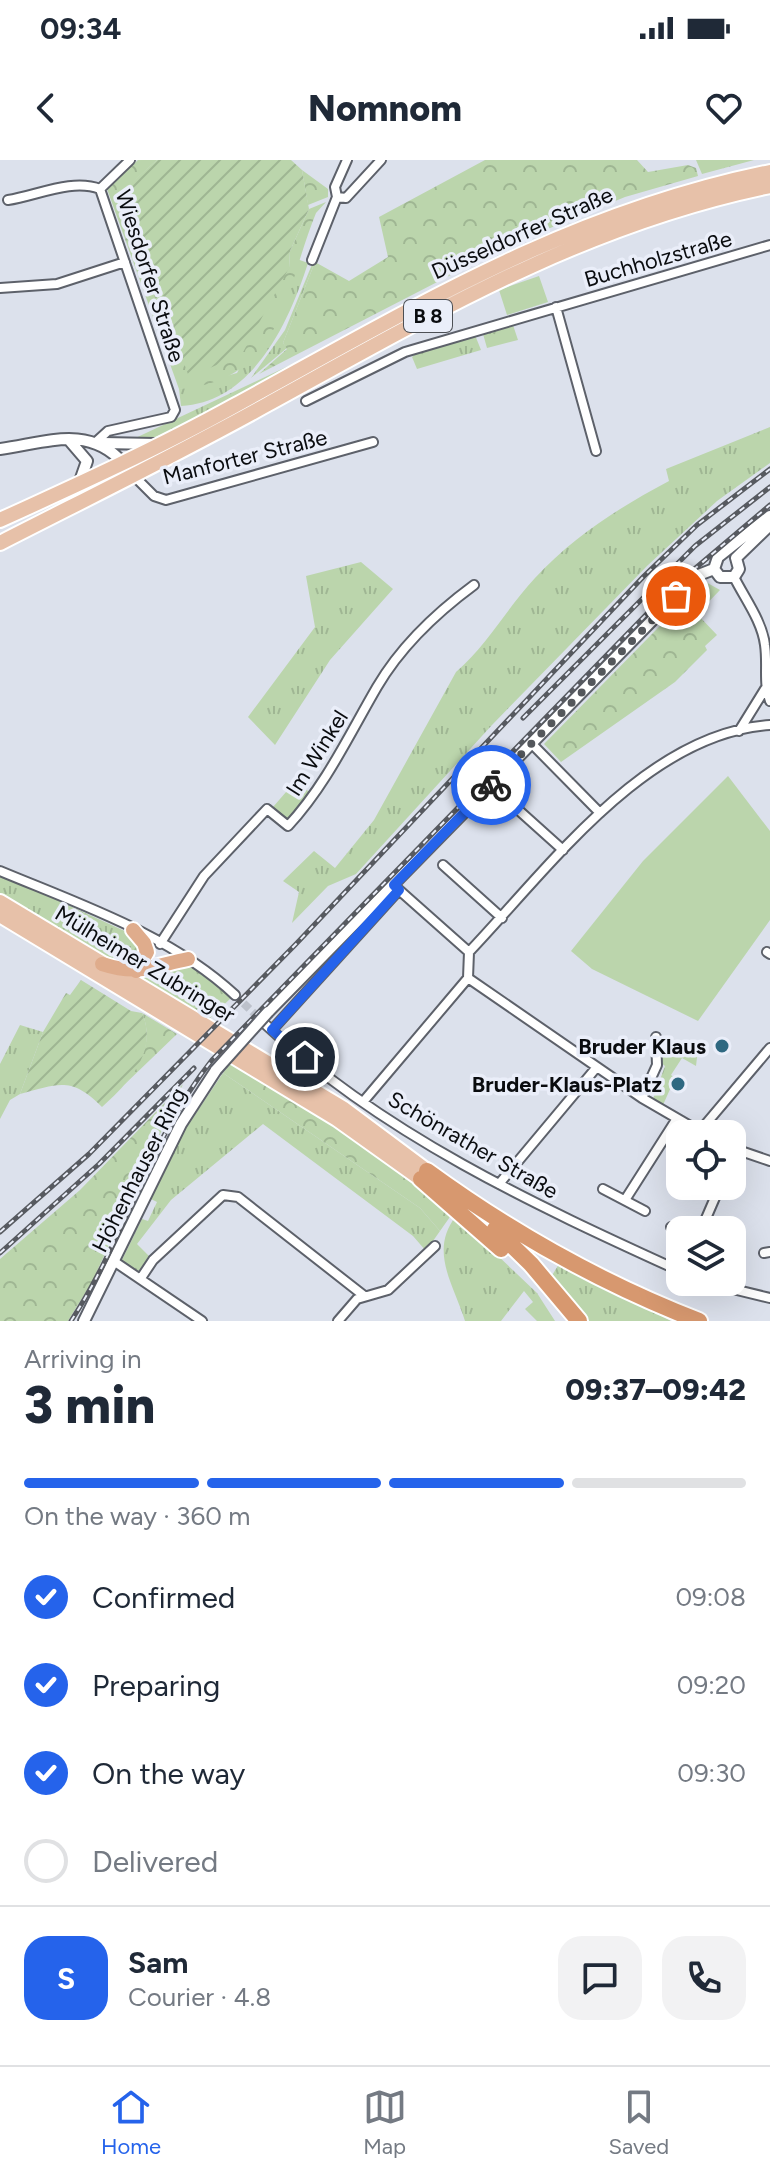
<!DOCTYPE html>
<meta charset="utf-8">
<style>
:root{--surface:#fff;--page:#f2f2f3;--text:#1f2937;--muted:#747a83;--line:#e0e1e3;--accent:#2563eb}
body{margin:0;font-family:Figtree,sans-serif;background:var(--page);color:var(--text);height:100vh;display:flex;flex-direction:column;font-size:30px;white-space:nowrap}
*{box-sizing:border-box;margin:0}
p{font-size:26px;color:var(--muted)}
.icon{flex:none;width:44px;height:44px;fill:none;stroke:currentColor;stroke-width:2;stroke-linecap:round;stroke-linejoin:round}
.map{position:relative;height:1161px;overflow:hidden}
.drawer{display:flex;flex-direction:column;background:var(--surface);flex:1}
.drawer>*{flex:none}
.buttons{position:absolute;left:666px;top:960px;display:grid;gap:16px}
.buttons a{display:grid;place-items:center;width:80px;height:80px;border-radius:16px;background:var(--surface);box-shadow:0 8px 32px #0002;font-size:40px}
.pin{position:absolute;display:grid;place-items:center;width:68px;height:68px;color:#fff;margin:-34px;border:4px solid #fff;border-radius:50%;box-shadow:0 2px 8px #0007}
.courier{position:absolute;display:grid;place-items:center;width:80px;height:80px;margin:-40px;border:6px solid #2563eb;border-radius:50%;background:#fff;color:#222;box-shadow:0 2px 10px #0007}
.head em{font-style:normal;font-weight:800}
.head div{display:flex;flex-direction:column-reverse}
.head{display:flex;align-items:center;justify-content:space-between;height:136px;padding:0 24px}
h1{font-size:52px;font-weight:800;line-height:60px}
.bar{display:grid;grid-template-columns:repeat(4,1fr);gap:12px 8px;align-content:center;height:96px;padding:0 24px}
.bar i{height:10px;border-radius:6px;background:var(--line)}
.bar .selected{background:var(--accent)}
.bar p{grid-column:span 4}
.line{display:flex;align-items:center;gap:20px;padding:0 24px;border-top:2px solid var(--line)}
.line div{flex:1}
.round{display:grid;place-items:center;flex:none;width:84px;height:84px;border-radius:24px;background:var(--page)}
ol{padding:0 24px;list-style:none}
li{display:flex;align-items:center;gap:24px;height:88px}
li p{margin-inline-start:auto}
li .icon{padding:8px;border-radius:50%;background:var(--accent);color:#fff;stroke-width:4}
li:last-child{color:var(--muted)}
li i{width:44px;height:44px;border:4px solid var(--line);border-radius:50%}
.status{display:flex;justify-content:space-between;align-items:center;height:56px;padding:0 40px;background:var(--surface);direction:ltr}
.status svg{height:22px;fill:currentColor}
header{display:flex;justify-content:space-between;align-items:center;height:104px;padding:0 24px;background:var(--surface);font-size:36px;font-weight:800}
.tabs{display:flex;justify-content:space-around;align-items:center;height:112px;border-top:2px solid var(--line);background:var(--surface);font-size:22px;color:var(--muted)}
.tabs a{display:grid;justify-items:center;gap:4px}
.tabs .selected{color:var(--accent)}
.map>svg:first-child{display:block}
.grass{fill:url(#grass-tufts)}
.forest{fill:url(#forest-crowns)}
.park{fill:#bbd5ac}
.garden{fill:url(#garden-furrows)}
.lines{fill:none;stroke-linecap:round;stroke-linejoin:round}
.minor-tunnel{stroke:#bcc1cb;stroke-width:8;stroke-dasharray:8 4;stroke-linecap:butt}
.minor-casing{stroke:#5d616a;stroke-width:12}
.tertiary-casing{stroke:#5d616a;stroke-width:14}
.primary-casing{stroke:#fff;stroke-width:18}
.trunk-casing{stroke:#fff;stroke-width:18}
.motorway-casing{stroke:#fff;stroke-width:20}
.minor{stroke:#fff;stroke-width:8}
.tertiary{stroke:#fff;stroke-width:10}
.primary{stroke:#e7c1a9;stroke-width:14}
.trunk{stroke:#dfac8c;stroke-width:14}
.motorway{stroke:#d7986f;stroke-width:16}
.rail-casing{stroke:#575a60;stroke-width:5}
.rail{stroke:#eaeef9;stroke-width:2;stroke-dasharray:6;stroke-linecap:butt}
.tertiary-bridge-casing{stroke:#5d616a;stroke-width:14;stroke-linecap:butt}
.tertiary-bridge{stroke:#fff;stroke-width:10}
.done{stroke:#54575c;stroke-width:8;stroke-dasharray:0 14.4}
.route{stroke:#2563eb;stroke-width:10}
.poi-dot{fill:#2e6881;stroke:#eaeef9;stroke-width:3}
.labels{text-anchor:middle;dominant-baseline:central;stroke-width:7;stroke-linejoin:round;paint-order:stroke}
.shield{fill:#eaeef9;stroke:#4d5055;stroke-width:2}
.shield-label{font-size:20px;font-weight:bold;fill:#0a0c0f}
.street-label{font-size:22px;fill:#0a0c0f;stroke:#eaeef9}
.poi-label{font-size:22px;font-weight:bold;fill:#0a0c0f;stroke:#eaeef9;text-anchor:end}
</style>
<div class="status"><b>09:34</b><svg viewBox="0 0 49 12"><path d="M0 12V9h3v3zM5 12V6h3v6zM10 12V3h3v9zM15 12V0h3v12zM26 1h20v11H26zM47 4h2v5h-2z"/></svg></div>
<header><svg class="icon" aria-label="back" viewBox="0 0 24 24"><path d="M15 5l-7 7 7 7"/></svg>Nomnom<svg class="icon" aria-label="heart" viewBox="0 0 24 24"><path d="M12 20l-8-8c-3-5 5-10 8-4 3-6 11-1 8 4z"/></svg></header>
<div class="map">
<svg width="770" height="1161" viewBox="0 0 770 1161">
<defs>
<pattern id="grass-tufts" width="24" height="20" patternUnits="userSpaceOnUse" patternTransform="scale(2)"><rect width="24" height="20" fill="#bbd5ac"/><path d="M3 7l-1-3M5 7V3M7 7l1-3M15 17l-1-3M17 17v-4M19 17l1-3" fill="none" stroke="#9fb693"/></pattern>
<pattern id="forest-crowns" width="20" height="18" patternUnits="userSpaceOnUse" patternTransform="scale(2)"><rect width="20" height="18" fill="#bbd5ac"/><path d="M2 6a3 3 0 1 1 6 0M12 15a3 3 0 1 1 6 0" fill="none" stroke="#9fb693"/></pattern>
<pattern id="garden-furrows" width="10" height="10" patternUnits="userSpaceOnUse" patternTransform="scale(2)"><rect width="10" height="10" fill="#bbd5ac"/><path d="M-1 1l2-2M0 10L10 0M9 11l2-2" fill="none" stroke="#9fb693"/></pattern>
</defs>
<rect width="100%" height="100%" fill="#dce1ec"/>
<!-- grass -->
<path class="grass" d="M 696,0 L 754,0 L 702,14 Z
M 297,99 L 308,103 C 289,162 253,242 181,246 L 179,229 L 237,213 Z
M 313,102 L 315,102 L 283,183 L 287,188 L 251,218 L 285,170 Z
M 483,103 L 196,259 L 151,279 L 129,281 L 301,200 Z
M 513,165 L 518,180 L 487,188 L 483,174 Z
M 475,175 L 481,190 L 417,209 L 412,197 L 419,191 Z
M 770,267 L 770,303 L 717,341 L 647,406 L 492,565 L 356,714 L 328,726 L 292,763 L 299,732 L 283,721 L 314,691 L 335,708 L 374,660 L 456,512 C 488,484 507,448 535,418 C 574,376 620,347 669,321 L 666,309 Z
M 361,402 L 393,429 L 330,500 L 275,585 L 248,557 L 315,467 L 306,416 Z
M 0,714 L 129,773 L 141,784 L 138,804 L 118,804 L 0,734 Z
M 186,803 L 232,837 L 206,862 L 131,815 Z
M 20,865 L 43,872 L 20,934 L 10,940 L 0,959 L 0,904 Z
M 689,884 L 698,889 L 696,906 L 682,898 L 671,915 L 675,918 L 663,945 L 653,939 L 665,906 L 660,902 L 662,896 Z
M 223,913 L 420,1048 L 440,1071 L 426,1091 L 413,1076 L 263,964 L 171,1040 L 137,1084 L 149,1096 L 139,1111 L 121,1102 L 142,1059 L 148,1061 L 157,1042 L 151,1039 L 186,968 Z
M 456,1056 L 537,1133 L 555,1161 L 537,1161 L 525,1149 L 533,1142 L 524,1131 L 501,1161 L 465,1161 C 453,1123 429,1091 456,1056 Z
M 559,1104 L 671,1161 L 589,1161 L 551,1117 Z"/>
<!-- forest -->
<path class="forest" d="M 138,0 L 157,0 L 122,32 L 289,108 L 290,91 L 309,49 L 326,42 L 316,53 C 284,131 284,220 179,229 L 107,29 Z
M 485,0 L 637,0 L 648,12 L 688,5 L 696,8 L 698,16 L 625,37 L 507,86 L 259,214 L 287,189 L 283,183 L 315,102 L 349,121 L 388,97 L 379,57 Z
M 302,10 L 328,29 L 328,37 L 308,45 Z
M 704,421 L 720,430 L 697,454 L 717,475 L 705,486 L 707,490 L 675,522 L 561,602 L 544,584 Z
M 142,853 L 177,874 L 124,925 C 141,903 154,881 142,853 Z
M 230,904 L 347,974 L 452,1054 L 440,1071 L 420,1048 L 223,913 Z
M 183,924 L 92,1122 L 68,1161 L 0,1161 L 0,1099 L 80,1030 Z"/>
<!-- park -->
<path class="park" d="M 539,116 L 548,142 L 507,155 L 499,130 Z
M 728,616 L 770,671 L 770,760 L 698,861 L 592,809 L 571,791 L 643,701 Z
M 293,624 L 313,633 L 291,659 L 285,659 L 273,647 Z"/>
<!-- garden -->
<path class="garden" d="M 157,0 L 291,0 L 302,10 L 309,49 L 290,91 L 289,108 L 242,194 L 189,217 L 122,31 Z
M 81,820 L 131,851 L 142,853 C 159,891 128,924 102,947 C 71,916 59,924 20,934 L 43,872 L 66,833 L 70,835 Z"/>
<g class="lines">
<!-- minor-tunnel -->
<path class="minor-tunnel" d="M 235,835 L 263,862"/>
<defs>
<path id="minor" d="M 337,37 L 346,38 L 381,0
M 8,40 C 36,36 72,18 100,29
M 312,100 L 337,37 L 335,27 L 347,0
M 0,128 L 57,124 L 125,102
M 556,147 L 596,291
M 306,241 L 405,192 L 770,85
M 97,281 L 108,271 L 171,257 L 175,250 L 100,29 L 130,0
M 133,315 L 154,336 L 166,340 L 373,282
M 734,417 C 745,439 762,461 765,485 C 768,505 763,523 770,541
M 739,571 L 765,529
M 531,583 L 600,653
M 495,629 L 563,690
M 443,705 L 502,758
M 0,711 C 79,744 171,775 235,835
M 398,729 L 469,792
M 160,784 L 204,716 L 267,649 L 288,666 C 326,625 349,575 377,527 C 401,486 436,453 474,425
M 767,792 L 770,794
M 265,864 C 382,974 535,1045 680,1111
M 272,870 L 399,730
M 642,938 L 657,905 L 656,877
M 363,942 L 468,818
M 699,972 L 770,888
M 704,974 L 642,938 L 468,818 L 469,792 C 548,709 646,573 770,565
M 732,988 L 770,1001
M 499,1024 L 596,908
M 603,1029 L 645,1051
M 625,1040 L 676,960
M 671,1067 L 680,1070
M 701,1070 L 720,1026
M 764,1093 L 770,1092
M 115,1102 L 202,1161
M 141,1118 L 153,1100 L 223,1035 L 238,1037 L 363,1135
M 704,1122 L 770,1138
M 338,1161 L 357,1139 L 388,1130 L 435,1086"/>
<path id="tertiary" d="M 69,280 L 87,301 L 79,324
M 103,283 L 155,284
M 0,289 C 45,283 89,264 123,303
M 736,398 L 770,365
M 714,409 L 718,397 L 770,356
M 714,409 L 720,417 L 734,417 L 739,409 L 736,398
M 268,852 L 676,436 L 696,416 L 714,409
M 84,1161 L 181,964 L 216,910"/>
<path id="primary" d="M 0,360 C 79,324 158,288 234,246 C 412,149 568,53 770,12
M 0,383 C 90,337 180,293 268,244 C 432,154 584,64 770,26
M 0,742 L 344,949 L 427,1011
M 0,755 L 337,959 L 421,1019"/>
<path id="trunk" d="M 133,770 L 144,783 L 147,792 L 136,811
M 102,804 C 139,816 153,806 188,799"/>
<path id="motorway" d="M 427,1011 C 512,1073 601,1123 699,1161
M 421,1019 L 501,1089
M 495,1069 L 531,1104 L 579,1161"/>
</defs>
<!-- minor casing -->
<use href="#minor" class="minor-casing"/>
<!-- tertiary casing -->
<use href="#tertiary" class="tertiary-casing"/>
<!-- primary casing -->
<use href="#primary" class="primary-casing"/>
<!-- trunk casing -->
<use href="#trunk" class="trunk-casing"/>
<!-- motorway casing -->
<use href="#motorway" class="motorway-casing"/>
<!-- minor -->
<use href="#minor" class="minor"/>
<!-- tertiary -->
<use href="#tertiary" class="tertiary"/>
<!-- primary -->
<use href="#primary" class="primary"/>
<!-- trunk -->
<use href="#trunk" class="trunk"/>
<!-- motorway -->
<use href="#motorway" class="motorway"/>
<defs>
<path id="rail" d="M 523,558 L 695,386 L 770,327
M 0,1072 L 89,994 L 296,784 L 644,416 L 697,365 L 770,309
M 0,1093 L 99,1004 L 194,908
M 71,1161 C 126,1077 149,979 212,900 L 672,428 L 770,345"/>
</defs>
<!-- rail casing -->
<use href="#rail" class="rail-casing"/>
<!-- rail -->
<use href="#rail" class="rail"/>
<defs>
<path id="tertiary-bridge" d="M 216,910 L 268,852"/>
</defs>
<!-- tertiary-bridge casing -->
<use href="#tertiary-bridge" class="tertiary-bridge-casing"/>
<!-- tertiary-bridge -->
<use href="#tertiary-bridge" class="tertiary-bridge"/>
</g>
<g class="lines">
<!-- done -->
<path class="done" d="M 491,625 L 676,436"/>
<!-- route -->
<path class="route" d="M 305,897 L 272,870 L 399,730 L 394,725 L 491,625"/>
</g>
<!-- markers -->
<g class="poi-dot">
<circle cx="722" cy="886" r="8"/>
<circle cx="678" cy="924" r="8"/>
</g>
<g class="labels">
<!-- shield labels -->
<rect class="shield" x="404" y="140" width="48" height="32" rx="6"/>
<g class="shield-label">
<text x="428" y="156">B 8</text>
</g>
<!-- street labels -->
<g class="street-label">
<text transform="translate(522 73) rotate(-24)">Düsseldorfer Straße</text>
<text transform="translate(658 99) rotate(-16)">Buchholzstraße</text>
<text transform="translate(150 116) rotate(72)">Wiesdorfer Straße</text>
<text transform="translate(245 297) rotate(-14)">Manforter Straße</text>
<text transform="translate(317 593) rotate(-58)">Im Winkel</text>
<text transform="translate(145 804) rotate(31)">Mülheimer Zubringer</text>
<text transform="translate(473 985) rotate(30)">Schönrather Straße</text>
<text transform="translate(139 1010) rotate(-63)">Höhenhauser Ring</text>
</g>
<!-- poi labels -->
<g class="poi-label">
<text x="706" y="886">Bruder Klaus</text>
<text x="662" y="924">Bruder-Klaus-Platz</text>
</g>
</g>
</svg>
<div class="buttons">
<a><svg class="icon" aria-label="locate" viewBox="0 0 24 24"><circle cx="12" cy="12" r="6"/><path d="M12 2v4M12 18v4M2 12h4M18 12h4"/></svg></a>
<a><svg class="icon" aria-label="layers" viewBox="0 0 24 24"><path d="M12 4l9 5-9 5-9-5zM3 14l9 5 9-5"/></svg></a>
</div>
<div class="pin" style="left:676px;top:436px;background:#ea580c"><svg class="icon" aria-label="bag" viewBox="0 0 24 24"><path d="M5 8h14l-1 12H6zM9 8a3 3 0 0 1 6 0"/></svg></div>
<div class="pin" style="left:305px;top:897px;background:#1f2937"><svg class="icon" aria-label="home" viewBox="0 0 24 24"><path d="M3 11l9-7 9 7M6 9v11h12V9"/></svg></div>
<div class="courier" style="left:491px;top:625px"><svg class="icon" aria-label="bike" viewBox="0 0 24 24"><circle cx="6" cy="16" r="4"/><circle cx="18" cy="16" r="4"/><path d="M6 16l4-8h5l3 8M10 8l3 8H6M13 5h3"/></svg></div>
</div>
<section class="drawer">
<div class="head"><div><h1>3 min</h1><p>Arriving in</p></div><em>09:37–09:42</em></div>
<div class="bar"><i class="selected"></i><i class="selected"></i><i class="selected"></i><i></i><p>On the way · 360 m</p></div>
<ol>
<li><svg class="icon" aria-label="check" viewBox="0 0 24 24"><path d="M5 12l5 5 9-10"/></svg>Confirmed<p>09:08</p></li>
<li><svg class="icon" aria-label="check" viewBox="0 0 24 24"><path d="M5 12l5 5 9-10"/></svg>Preparing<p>09:20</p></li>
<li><svg class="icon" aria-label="check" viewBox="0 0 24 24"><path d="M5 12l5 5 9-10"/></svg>On the way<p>09:30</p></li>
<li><i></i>Delivered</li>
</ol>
<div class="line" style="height:144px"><b class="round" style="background:var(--accent);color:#fff">S</b><div><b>Sam</b><p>Courier · 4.8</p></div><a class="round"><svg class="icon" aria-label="chat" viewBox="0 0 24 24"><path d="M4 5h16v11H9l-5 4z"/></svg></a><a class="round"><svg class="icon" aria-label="phone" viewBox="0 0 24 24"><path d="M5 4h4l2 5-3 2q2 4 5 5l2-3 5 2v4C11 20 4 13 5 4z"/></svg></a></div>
</section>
<nav class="tabs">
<a class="selected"><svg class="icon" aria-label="home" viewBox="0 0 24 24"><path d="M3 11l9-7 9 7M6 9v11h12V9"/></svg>Home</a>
<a><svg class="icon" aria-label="map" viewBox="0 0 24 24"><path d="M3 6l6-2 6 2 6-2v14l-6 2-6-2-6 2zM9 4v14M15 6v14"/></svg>Map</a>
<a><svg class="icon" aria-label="saved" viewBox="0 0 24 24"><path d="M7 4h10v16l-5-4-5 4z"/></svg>Saved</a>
</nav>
